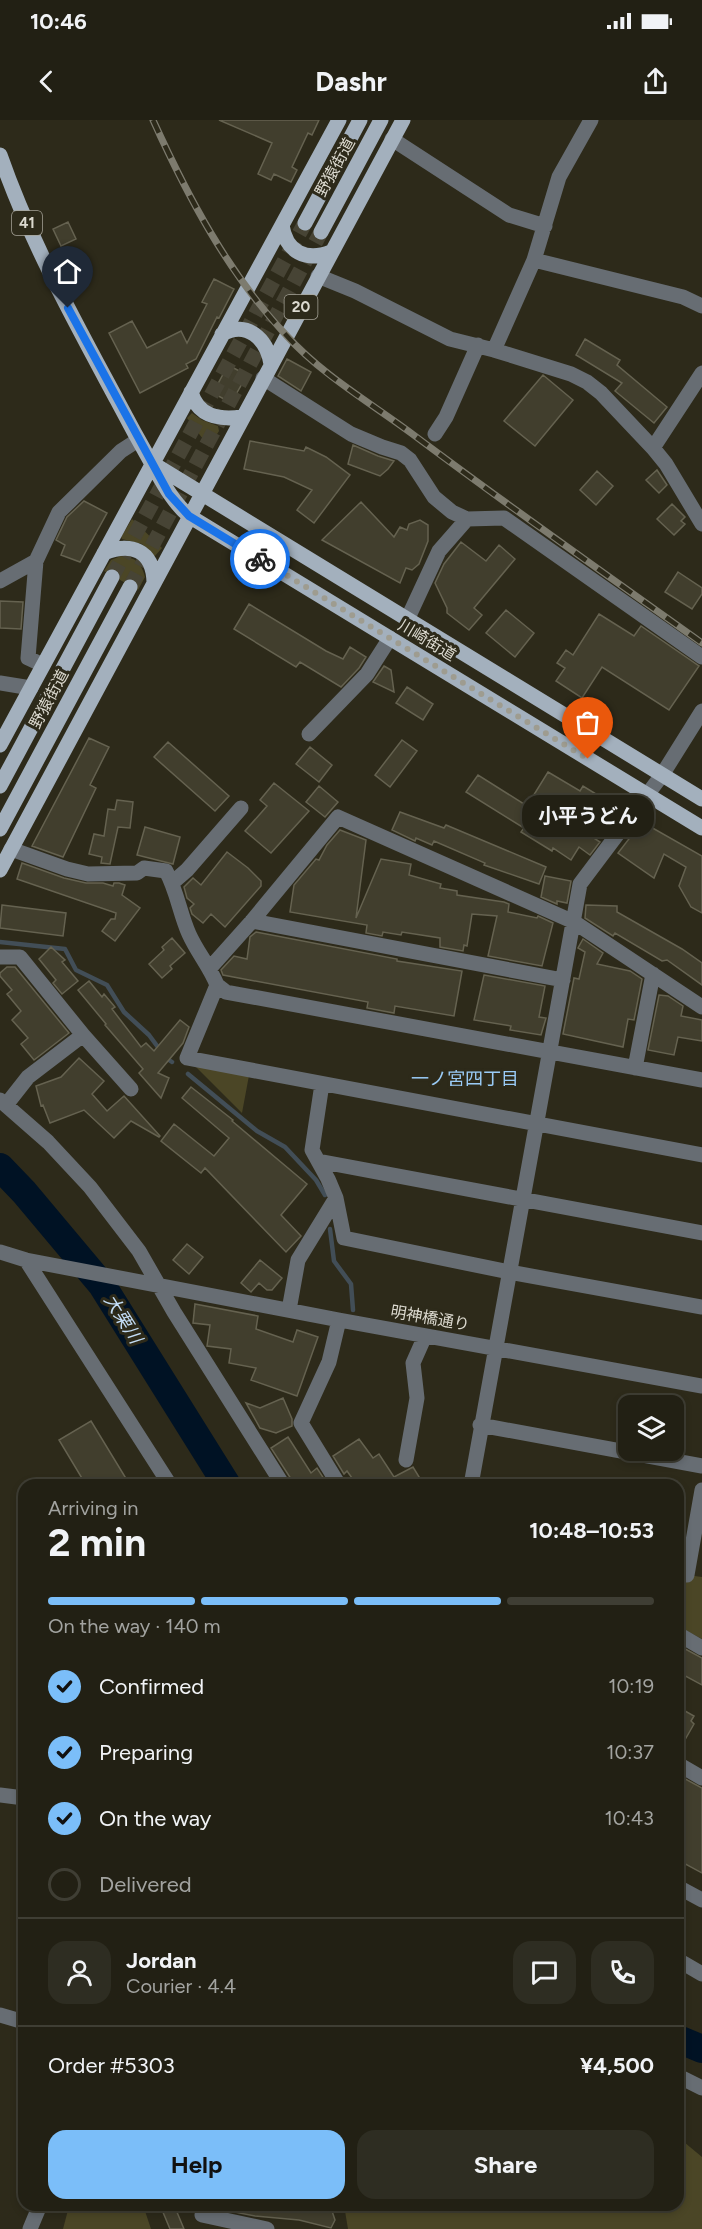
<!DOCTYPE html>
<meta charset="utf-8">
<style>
:root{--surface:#222014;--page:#2e2d22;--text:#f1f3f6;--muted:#a2a3a0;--line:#3f3e34;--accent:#7bbef9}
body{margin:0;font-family:Figtree,"Noto Sans JP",sans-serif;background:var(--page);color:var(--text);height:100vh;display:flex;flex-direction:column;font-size:22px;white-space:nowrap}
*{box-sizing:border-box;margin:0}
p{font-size:20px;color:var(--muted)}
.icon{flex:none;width:33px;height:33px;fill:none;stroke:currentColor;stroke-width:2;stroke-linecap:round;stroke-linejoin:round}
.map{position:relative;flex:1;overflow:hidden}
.side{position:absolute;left:18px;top:1359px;width:666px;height:732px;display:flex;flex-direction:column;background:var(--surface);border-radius:18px;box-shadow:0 3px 9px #0003,0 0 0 2px var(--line)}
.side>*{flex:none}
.controls{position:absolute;left:618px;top:1275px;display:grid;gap:12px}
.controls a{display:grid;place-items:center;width:66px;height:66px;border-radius:12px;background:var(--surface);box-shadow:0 3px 9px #0003,0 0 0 2px var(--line);font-size:30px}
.pin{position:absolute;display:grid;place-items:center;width:51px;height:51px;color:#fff;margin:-62px -26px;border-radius:50% 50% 50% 0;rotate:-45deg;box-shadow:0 0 6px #0007}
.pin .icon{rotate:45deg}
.courier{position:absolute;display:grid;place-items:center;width:60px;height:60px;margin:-30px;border:4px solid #1a73e8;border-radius:50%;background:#fff;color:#222;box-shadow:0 2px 8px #0007}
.bubble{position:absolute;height:42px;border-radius:18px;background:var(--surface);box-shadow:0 3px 9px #0003,0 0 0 2px var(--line);font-size:20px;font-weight:700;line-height:42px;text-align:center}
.overview em{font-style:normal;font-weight:700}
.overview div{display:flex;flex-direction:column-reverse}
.overview{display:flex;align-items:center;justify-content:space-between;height:102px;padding:0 30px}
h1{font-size:39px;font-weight:700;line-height:45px}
.bar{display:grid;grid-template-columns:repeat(4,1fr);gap:9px 6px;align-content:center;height:72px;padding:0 30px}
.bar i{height:8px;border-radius:4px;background:var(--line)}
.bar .on{background:var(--accent)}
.bar p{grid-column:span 4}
.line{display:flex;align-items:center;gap:15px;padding:0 30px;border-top:2px solid var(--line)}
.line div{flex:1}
.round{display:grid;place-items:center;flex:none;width:63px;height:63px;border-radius:18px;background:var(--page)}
ol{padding:0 30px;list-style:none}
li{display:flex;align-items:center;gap:18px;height:66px}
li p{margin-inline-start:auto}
li .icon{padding:6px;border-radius:50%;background:var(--accent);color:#111;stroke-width:4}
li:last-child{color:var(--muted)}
li i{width:33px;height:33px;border:3px solid var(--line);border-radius:50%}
.button{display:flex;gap:12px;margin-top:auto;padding:12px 30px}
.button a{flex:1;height:69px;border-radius:18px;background:var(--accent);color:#111;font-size:24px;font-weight:700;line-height:69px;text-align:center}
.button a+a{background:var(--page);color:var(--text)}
.status{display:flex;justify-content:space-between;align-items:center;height:42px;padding:0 30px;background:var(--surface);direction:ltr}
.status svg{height:16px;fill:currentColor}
header{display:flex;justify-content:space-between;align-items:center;height:78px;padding:0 30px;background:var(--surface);font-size:27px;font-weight:700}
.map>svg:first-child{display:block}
.green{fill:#4b4626}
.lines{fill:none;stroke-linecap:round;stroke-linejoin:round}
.stream{stroke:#424e57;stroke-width:4.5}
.river{stroke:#001224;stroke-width:28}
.building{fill:#413e2d;stroke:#656250;stroke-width:1.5}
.major-tunnel{stroke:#474435;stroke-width:15;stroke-dasharray:15 8;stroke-linecap:butt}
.minor{stroke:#676d73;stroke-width:15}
.major{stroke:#a3b0bd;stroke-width:15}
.rail-casing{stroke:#7d7b6e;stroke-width:7}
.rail{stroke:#2d2a1a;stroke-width:4.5;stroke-dasharray:14;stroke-linecap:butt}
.done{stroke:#9e9c90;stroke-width:6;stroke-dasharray:0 10.8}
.route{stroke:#1a73e8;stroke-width:8}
.labels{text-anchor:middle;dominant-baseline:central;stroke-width:6;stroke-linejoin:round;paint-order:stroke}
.shield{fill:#2d2a1a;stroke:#a7a499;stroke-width:1.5}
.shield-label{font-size:15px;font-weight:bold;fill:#dbd9cf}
.street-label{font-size:16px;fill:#dbd9cf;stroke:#2d2a1a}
.neighbourhood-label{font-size:18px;fill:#9acbf6;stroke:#2d2a1a}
.water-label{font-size:18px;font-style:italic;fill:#c3ddf6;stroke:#2d2a1a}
</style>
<div class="status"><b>10:46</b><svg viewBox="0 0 49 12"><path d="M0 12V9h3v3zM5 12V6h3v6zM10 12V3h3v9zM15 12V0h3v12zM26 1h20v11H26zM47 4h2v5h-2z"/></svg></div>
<header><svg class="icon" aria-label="back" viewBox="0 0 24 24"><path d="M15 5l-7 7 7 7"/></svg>Dashr<svg class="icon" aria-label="share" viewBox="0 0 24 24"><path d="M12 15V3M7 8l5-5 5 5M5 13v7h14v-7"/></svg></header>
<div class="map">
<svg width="702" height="2109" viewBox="0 0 702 2109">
<rect width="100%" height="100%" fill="#2d2a1a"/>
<!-- green -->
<path class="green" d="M 192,293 L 202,300 L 218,306 L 219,311 L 209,327 L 187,298 Z
M 132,399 L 162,428 L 154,437 L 142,424 L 122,419 L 121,417 Z
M 121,436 C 136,438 141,442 145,457 L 138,470 L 104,451 L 111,440 Z
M 187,938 L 250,950 L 242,993 Z
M 678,1450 L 687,1455 L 702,1457 L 702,1519 L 678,1506 Z
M 678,2017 L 702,2037 L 702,2109 L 348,2109 L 344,2085 L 678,2085 Z
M 66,2085 L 143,2085 L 151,2109 L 63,2109 L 68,2090 Z"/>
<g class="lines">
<!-- stream -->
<path class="stream" d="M 0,822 L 65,829 L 76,850 L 107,865 L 124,892 L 149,915 L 166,938 L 172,942
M 188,954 L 257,1011 L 285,1027 L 316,1060 L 325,1075
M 330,1109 L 334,1141 L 351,1164 L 353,1190"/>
<!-- river -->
<path class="river" d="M 0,1047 L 24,1072 L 102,1165 L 227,1365
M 678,1919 L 702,1929"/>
</g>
<!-- building -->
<path class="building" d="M 219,0 L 319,0 L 312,15 L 308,13 L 292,47 L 297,50 L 291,62 L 274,54 L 271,60 L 258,54 L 272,23 Z
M 68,102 L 76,119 L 61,126 L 53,109 Z
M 214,159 L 234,169 L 219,198 L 217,197 L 196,239 L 186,244 L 188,248 L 140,273 L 109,213 L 132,201 L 147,228 L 181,211 L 187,223 L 207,184 L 202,182 Z
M 585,219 L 620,240 L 617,245 L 667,287 L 654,303 L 615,271 L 622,263 L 576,235 Z
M 287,239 L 311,252 L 301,271 L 278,256 Z
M 228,245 L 247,255 L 231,283 L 213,273 Z
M 543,255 L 573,280 L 535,326 L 504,301 Z
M 250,321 L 304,331 L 306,327 L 326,337 L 350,355 L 314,403 L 297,390 L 312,370 L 284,357 L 244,349 Z
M 353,325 L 378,336 L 394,341 L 388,349 L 380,356 L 348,344 Z
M 657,350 L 667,365 L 659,373 L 646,360 Z
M 597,351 L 613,366 L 596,385 L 580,370 Z
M 84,381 L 107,393 L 80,442 L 61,435 L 65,425 L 56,420 L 67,397 Z
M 361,382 L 394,417 L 400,407 L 407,410 L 409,404 L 420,400 L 428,405 L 428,421 L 419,444 L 412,450 L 406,448 L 400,463 L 322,420 Z
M 672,384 L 685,397 L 681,401 L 685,404 L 674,415 L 657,399 Z
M 461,422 L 486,441 L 499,425 L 515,439 L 474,488 L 482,495 L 469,510 L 447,493 L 447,488 L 435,463 L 444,444 Z
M 678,452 L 702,468 L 702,474 L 692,489 L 665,472 Z
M 0,481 L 23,482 L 21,509 L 0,508 Z
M 249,484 L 326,531 L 343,539 L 350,527 L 366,537 L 359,548 L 341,567 L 300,542 L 296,547 L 234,509 Z
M 506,490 L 534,513 L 515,537 L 486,513 Z
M 599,494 L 634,516 L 641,506 L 699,546 L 669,590 L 602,547 L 582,578 L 556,561 L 565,548 L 557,543 L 566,530 L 573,535 Z
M 384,546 L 391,550 L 394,572 L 373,562 Z
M 407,567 L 433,584 L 423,600 L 396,583 Z
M 89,618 L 109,627 L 90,665 L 96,668 L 63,737 L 32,726 Z
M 402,620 L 417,631 L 390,667 L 375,655 Z
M 168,622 L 229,676 L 215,691 L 154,637 Z
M 310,627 L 332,645 L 319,662 L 296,644 Z
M 548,652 L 580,671 L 583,666 L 596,674 L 592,679 L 603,685 L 586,713 L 600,722 L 590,735 L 579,727 L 571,740 L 553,728 L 552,731 L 521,712 L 524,708 L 466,672 L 478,655 L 527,686 Z
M 274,663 L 309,691 L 271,733 L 245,711 L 267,686 L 260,680 Z
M 319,666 L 338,682 L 325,697 L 306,682 Z
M 117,680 L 133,682 L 130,708 L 118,707 L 110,744 L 101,743 L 102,737 L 89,734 L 94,714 L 104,716 L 108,689 L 115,690 Z
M 400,692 L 444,708 L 446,705 L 546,747 L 539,764 L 484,745 L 485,743 L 434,721 L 432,725 L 416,718 L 415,721 L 392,710 Z
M 642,702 L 702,736 L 702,793 L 691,787 L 679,766 L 686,747 L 664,734 L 654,758 L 618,733 Z
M 145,707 L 180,717 L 173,744 L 137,735 Z
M 340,710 L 366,720 L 356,798 L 381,739 L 411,744 L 409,755 L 441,764 L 440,768 L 457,771 L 457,775 L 504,782 L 509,784 L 508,792 L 537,798 L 538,796 L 553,803 L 542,846 L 488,836 L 497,796 L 472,794 L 467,826 L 464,825 L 463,831 L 440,827 L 440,818 L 402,812 L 401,815 L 383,812 L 382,816 L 366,813 L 367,805 L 290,792 L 294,765 L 316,739 L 319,740 L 327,725 Z
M 227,732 L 248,748 L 261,761 L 261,766 L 225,807 L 211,794 L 203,803 L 192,794 L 190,788 L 194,784 L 187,778 L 184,767 L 193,758 L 201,765 Z
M 22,743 L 64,758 L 86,763 L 103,763 L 113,766 L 114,763 L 119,763 L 125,765 L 122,775 L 140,788 L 115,821 L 102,811 L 111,799 L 115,799 L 116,793 L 17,759 Z
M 545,756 L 571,761 L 567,783 L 557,781 L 557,784 L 541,777 Z
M 2,785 L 66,793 L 63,816 L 0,808 Z
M 586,785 L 617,786 L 617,792 L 682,829 L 702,843 L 702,865 L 667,840 L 662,841 L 615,813 L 613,816 L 585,798 Z
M 256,812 L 397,839 L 397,841 L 462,851 L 454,896 L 395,886 L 394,893 L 383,891 L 367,888 L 368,882 L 223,855 L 221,850 L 234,836 L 247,839 L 250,817 Z
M 172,818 L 185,833 L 170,846 L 172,849 L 162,858 L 149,844 L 164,830 L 162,827 Z
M 583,819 L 603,833 L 597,844 L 630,851 L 642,859 L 634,900 L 628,899 L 623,927 L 563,914 L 574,858 L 579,859 L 585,832 L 578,828 Z
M 51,827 L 65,840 L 62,842 L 78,861 L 62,874 L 53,863 L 56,860 L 39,839 Z
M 7,847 L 15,847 L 69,913 L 34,940 L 21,924 L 28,918 L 12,900 L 21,891 L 7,874 L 12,870 L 0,856 L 0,853 Z
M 484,855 L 545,866 L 539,897 L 546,898 L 541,915 L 510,910 L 511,906 L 474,900 Z
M 89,861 L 102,877 L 104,874 L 115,887 L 112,889 L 141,927 L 146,923 L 154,931 L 180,900 L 189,907 L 183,923 L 158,953 L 169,958 L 161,978 L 139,953 L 143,949 L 105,905 L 106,904 L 78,870 Z
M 659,875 L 668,876 L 683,886 L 681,896 L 702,900 L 702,921 L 678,917 L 674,935 L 648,930 Z
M 79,938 L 104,961 L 92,974 L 107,991 L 124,976 L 160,1016 L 159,1017 L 131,1001 L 114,1018 L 84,990 L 50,1003 L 43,985 L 41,986 L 36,966 L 61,957 Z
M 191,967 L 233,1000 L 232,1001 L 307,1064 L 281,1095 L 301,1116 L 286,1132 L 205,1048 L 201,1053 L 161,1021 L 174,1004 L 214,1036 L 229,1018 L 182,978 Z
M 187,1124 L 203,1137 L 189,1154 L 173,1140 Z
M 260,1140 L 282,1158 L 272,1170 L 267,1170 L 259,1163 L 251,1172 L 241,1163 Z
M 195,1184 L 258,1196 L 256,1209 L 293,1222 L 297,1210 L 318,1217 L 297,1276 L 251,1260 L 256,1248 L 229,1243 L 231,1229 L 207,1226 L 210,1205 L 193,1203 Z
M 283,1278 L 292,1299 L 292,1306 L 276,1313 L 260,1308 L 246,1283 L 260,1288 Z
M 91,1301 L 130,1365 L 86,1365 L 59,1320 Z
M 288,1317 L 311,1353 L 317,1348 L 328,1365 L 294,1365 L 298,1362 L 297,1360 L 293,1362 L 271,1328 Z
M 359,1319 L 373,1338 L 379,1334 L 394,1357 L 413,1347 L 424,1365 L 357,1365 L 347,1351 L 344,1354 L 333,1336 Z
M 678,1525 L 702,1538 L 702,1565 L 678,1552 Z
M 678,1587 L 694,1596 L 691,1601 L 694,1604 L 678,1632 Z
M 678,1655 L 702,1668 L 702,1753 L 678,1740 Z
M 160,2085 L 174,2085 L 184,2109 L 170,2109 Z
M 229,2085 L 330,2085 L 335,2100 L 331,2108 L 299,2100 L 255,2096 L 229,2091 Z"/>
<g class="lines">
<!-- major-tunnel -->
<path class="major-tunnel" d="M 112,457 L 305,103
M 130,467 L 321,112"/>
<!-- minor -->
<path class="minor" d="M 392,19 L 509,95 L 545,106
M 534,140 L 683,177 L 702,186
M 318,156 L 355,171 L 450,219 L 494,230 L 571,254 L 587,262 L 601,273 L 653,328 L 666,344 L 702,404
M 494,230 L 534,140 L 559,57 L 591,0
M 263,258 L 351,314 L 382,327 L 401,333 L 410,340 L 434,377 L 452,392 L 467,399 L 504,398 L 702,537
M 435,314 L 446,297 L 478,225
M 653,328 L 702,253
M 36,441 L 28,538 L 43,545
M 0,461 L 36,441 L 59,392 L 121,331 L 138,320
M 407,500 L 439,431 L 467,399
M 0,563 L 31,568
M 309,614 L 367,554 L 390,518
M 11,729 L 67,749 L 88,754 L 137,753 L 144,748 L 166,751 C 177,771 180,794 189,814 C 197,832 210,847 217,865 L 187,938 L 702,1035
M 172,763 L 187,750 L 241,688
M 252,801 L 563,860
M 0,837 L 20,837 L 83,915
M 210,848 L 252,801 L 338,697 L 574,802 L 702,887
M 217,865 L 226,872 L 702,960
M 635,948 L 653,854
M 0,980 L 48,1022 L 90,1067 L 139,1131 L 174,1192 L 283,1365
M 6,985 L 28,957 L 83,915 L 131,969
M 318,1041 L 702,1113
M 336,1078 L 344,1118 L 509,1152 L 702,1187
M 0,1132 L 26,1140 L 339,1200 L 702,1266
M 26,1140 L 170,1365
M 289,1190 L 298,1140 L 336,1078 L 328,1059 L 312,1030 L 322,964
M 339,1200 L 329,1242 L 301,1303 L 339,1365
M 480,1305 L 702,1346
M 406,1340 L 417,1278 L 413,1243 L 425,1216
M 471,1365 L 580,764 L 662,655 L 702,591
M 687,1455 L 702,1370
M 678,1514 L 702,1528
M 678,1644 L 702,1658
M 0,1675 L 24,1678
M 678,1767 L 702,1780
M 678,1840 L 702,1854
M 0,1895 L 24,1902
M 678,1956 L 702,1968
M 202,2095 L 267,2109
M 30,2109 L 40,2085"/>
<!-- major -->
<path class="major" d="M 0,35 C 30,121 74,200 117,280 C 128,301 140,323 152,344 C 163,363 172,381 189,396 L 702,708
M 305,103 L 360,0
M 282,105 C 286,132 306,142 331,132
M 321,112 L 381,0
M 222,214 C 247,200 267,219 271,244
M 191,272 C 198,297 219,300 242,297
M 155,345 L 702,679
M 104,433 C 131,422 153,430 154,462
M 0,625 L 339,0
M 0,666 L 112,457
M 0,709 L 130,467
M 0,750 L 403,0"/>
<defs>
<path id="rail" d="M 153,0 C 188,77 228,153 286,215 C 321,254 369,282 411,313 C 507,385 604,453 702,523"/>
</defs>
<!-- rail casing -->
<use href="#rail" class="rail-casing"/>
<!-- rail -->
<use href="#rail" class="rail"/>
</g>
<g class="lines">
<!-- done -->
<path class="done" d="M 260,439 L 588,639"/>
<!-- route -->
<path class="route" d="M 68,188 L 169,374 L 189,396 L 260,439"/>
</g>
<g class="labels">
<!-- shield labels -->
<g class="shield">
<rect x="12" y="91" width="30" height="24" rx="4.5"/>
<rect x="284.5" y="175" width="33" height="24" rx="4.5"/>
</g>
<g class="shield-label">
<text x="27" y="103">41</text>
<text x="301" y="187">20</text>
</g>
<!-- street labels -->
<g class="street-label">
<text transform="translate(335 47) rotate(-61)">野猿街道</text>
<text transform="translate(427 520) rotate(31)">川崎街道</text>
<text transform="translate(49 579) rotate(-62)">野猿街道</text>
<text transform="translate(430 1198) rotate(10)">明神橋通り</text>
</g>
<!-- neighbourhood labels -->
<g class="neighbourhood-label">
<text x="465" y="959">一ノ宮四丁目</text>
</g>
<!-- water labels -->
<g class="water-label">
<text transform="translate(123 1199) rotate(58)">大栗川</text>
</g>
</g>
</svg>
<div class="controls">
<a><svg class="icon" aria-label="layers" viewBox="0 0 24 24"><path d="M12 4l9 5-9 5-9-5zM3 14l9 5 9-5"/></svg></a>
</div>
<div class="pin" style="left:588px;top:639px;background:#ea580c"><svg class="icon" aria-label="bag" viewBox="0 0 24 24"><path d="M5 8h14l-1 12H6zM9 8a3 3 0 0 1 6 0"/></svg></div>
<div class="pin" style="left:68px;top:188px;background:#1f2937"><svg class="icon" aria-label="home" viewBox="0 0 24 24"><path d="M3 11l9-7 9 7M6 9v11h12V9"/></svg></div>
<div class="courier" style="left:260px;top:439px"><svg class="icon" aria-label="bike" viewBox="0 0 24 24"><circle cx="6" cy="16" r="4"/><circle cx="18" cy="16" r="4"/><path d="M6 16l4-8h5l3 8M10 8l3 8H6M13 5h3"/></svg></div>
<div class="bubble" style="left:522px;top:675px;width:132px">小平うどん</div>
<section class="side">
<div class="overview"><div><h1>2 min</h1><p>Arriving in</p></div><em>10:48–10:53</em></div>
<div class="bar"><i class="on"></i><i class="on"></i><i class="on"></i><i></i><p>On the way · 140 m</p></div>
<ol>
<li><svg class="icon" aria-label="check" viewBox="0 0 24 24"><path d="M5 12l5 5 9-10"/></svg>Confirmed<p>10:19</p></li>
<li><svg class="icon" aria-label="check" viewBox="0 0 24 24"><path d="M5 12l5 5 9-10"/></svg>Preparing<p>10:37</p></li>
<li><svg class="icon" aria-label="check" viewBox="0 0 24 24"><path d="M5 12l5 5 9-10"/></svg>On the way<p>10:43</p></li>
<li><i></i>Delivered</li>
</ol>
<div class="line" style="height:108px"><a class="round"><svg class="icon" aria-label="person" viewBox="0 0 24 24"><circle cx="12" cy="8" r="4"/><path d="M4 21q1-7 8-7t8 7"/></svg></a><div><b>Jordan</b><p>Courier · 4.4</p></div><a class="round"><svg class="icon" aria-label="chat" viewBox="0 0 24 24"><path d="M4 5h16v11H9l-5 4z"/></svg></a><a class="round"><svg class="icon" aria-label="phone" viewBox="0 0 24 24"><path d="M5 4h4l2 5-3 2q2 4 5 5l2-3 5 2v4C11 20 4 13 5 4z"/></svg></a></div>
<div class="line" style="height:78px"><div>Order #5303</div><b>¥4,500</b></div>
<div class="button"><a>Help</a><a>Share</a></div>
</section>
</div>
